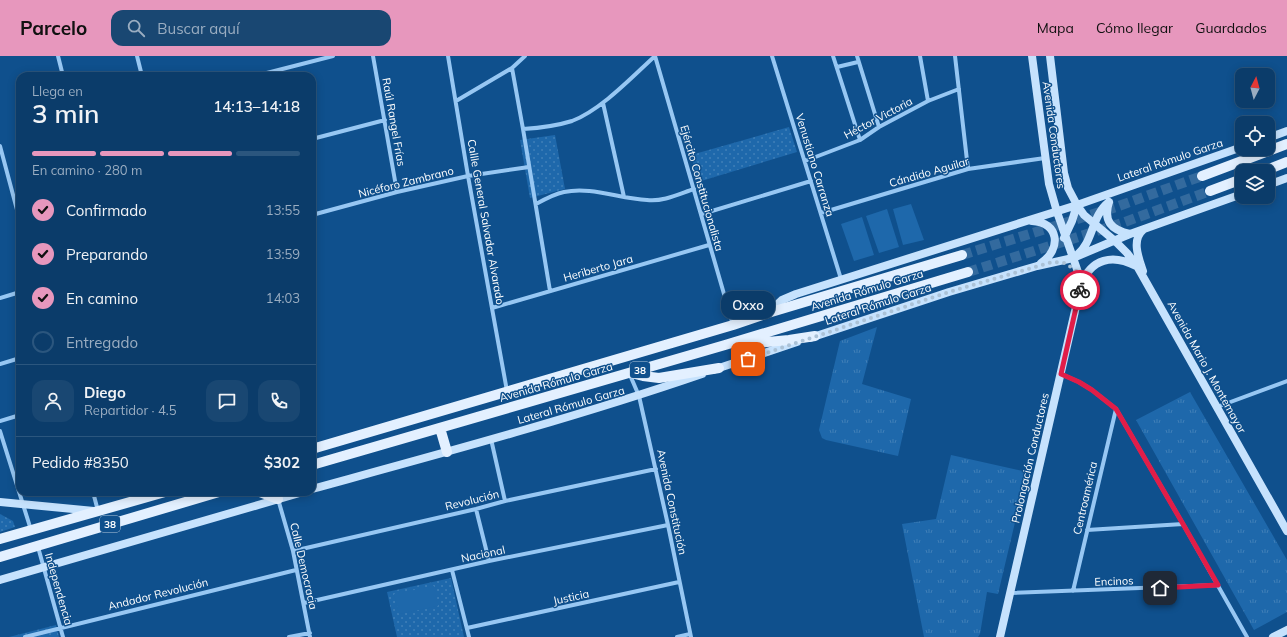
<!DOCTYPE html>
<html lang="es">
<meta charset="utf-8">
<style>
:root{--surface:#0b3c6a;--page:#194772;--text:#f1f3f6;--muted:#9aadc1;--line:#2b567e;--accent:#e797bd}
body{margin:0;font-family:Mulish,sans-serif;background:var(--page);color:var(--text);height:100vh;display:flex;flex-direction:column;font-size:15px;white-space:nowrap}
*{box-sizing:border-box;margin:0}
p{font-size:13px;color:var(--muted)}
.icon{flex:none;width:22px;height:22px;fill:none;stroke:currentColor;stroke-width:2;stroke-linecap:round;stroke-linejoin:round}
.map{position:relative;flex:1;overflow:hidden}
.details{position:absolute;left:16px;top:16px;width:300px;height:424px;display:flex;flex-direction:column;background:var(--surface);border-radius:12px;box-shadow:0 2px 10px #0003,0 0 0 1px var(--line)}
.details>*{flex:none}
.needle{width:26px;rotate:6deg}
.fabs{position:absolute;left:1235px;top:12px;display:grid;gap:8px}
.fabs a{display:grid;place-items:center;width:40px;height:40px;border-radius:8px;background:var(--surface);box-shadow:0 2px 10px #0003,0 0 0 1px var(--line);font-size:20px}
.pin{position:absolute;display:grid;place-items:center;width:34px;height:34px;color:#fff;margin:-17px;border-radius:8px;box-shadow:0 2px 6px #0006}
.courier{position:absolute;display:grid;place-items:center;width:40px;height:40px;margin:-20px;border:3px solid #e11d48;border-radius:50%;background:#fff;color:#222;box-shadow:0 1px 5px #0007}
.bubble{position:absolute;height:28px;border-radius:12px;background:var(--surface);box-shadow:0 2px 10px #0003,0 0 0 1px var(--line);font-size:13px;font-weight:600;line-height:28px;text-align:center}
.summary em{font-style:normal;font-weight:600}
.summary div{display:flex;flex-direction:column-reverse}
.summary{display:flex;align-items:center;justify-content:space-between;height:68px;padding:0 16px}
h1{font-size:26px;font-weight:600;line-height:30px}
.bar{display:grid;grid-template-columns:repeat(4,1fr);gap:6px 4px;align-content:center;height:48px;padding:0 16px}
.bar i{height:5px;border-radius:3px;background:var(--line)}
.bar .selected{background:var(--accent)}
.bar p{grid-column:span 4}
.line{display:flex;align-items:center;gap:10px;padding:0 16px;border-top:1px solid var(--line)}
.line div{flex:1}
.round{display:grid;place-items:center;flex:none;width:42px;height:42px;border-radius:12px;background:var(--page)}
ol{padding:0 16px;list-style:none}
li{display:flex;align-items:center;gap:12px;height:44px}
li p{margin-inline-start:auto}
li .icon{padding:4px;border-radius:50%;background:var(--accent);color:#111;stroke-width:4}
li:last-child{color:var(--muted)}
li i{width:22px;height:22px;border:2px solid var(--line);border-radius:50%}
header{display:flex;align-items:center;gap:24px;box-sizing:border-box;height:56px;padding:0 20px;background:var(--accent);color:#111}
header strong{font-size:19px}
nav{display:flex;gap:22px;margin-inline-start:auto;font-size:14px}
.search{width:280px;height:36px;background:var(--page);display:flex;align-items:center;gap:10px;box-sizing:border-box;padding:0 14px;border-radius:12px;color:var(--muted);font-size:15px}
.map>svg:first-child{display:block}
.grass{fill:url(#grass-tufts)}
.park{fill:url(#park-dots)}
.pitch{fill:#1e68ab}
.lines{fill:none;stroke-linecap:round;stroke-linejoin:round}
.primary-tunnel{stroke:#336a9e;stroke-width:10;stroke-dasharray:10 5;stroke-linecap:butt}
.street{stroke:#97c7f3;stroke-width:4}
.secondary{stroke:#c6e2fd;stroke-width:8}
.primary{stroke:#e3f0ff;stroke-width:10}
.done{stroke:#abc2d7;stroke-width:4;stroke-dasharray:0 7.2}
.route{stroke:#e11d48;stroke-width:5}
.labels{text-anchor:middle;dominant-baseline:central;stroke-width:3;stroke-linejoin:round;paint-order:stroke}
.shield{fill:#0f508d;stroke:#b7cadd;stroke-width:1}
.shield-label{font-size:10px;font-weight:bold;fill:#fff}
.street-label{font-size:11px;fill:#fff;stroke:#0f508d}
</style>
<header>
<strong>Parcelo</strong>
<div class="search"><svg class="icon" aria-label="search" viewBox="0 0 24 24"><circle cx="10" cy="10" r="6"/><path d="M15 15l6 6"/></svg>Buscar aquí</div>
<nav><a>Mapa</a><a>Cómo llegar</a><a>Guardados</a></nav>
</header>
<div class="map">
<svg width="1287" height="581" viewBox="0 0 1287 581">
<defs>
<pattern id="grass-tufts" width="24" height="20" patternUnits="userSpaceOnUse"><rect width="24" height="20" fill="#1e68ab"/><path d="M3 7l-1-3M5 7V3M7 7l1-3M15 17l-1-3M17 17v-4M19 17l1-3" fill="none" stroke="#407fb8"/></pattern>
<pattern id="park-dots" width="8" height="8" patternUnits="userSpaceOnUse"><rect width="8" height="8" fill="#1e68ab"/><path d="M2 2h.1M6 6h.1" fill="none" stroke="#407fb8" stroke-width="1.8" stroke-linecap="round"/></pattern>
</defs>
<rect width="100%" height="100%" fill="#0f508d"/>
<!-- grass -->
<path class="grass" d="M 877,271 L 862,328 L 911,343 L 898,400 L 826,384 L 822,382 L 819,374 L 840,285 Z
M 1190,336 L 1287,504 L 1287,556 L 1254,574 L 1136,364 Z
M 951,399 L 1027,416 L 998,538 L 987,536 L 980,578 L 978,581 L 924,581 L 902,468 L 936,463 Z"/>
<!-- park -->
<path class="park" d="M 789,71 L 797,96 L 698,126 L 691,99 Z
M 555,79 L 565,133 L 530,142 L 520,84 Z
M 0,458 L 13,465 L 15,471 L 0,476 Z
M 451,522 L 464,581 L 397,581 L 387,536 Z
M 56,569 L 59,581 L 9,581 Z"/>
<!-- pitch -->
<path class="pitch" d="M 911,148 L 924,184 L 903,189 L 893,153 Z
M 887,153 L 899,191 L 879,197 L 866,160 Z
M 862,161 L 874,199 L 854,205 L 841,168 Z
M 434,530 L 438,550 L 399,558 L 394,538 Z"/>
<g class="lines">
<!-- primary-tunnel -->
<path class="primary-tunnel" d="M 962,199 L 1116,151 L 1202,120
M 968,216 L 1122,167 L 1210,135"/>
<!-- street -->
<path class="street" d="M 58,0 L 63,20
M 137,0 L 142,20
M 373,0 L 397,136
M 448,0 L 468,120 L 507,335
M 655,0 L 733,269
M 772,0 L 841,223
M 833,0 L 860,84
M 857,0 L 879,71
M 920,0 L 928,45
M 955,0 L 968,113
M 837,11 L 858,6
M 512,12 L 523,73 C 539,72 556,70 572,65 C 601,54 632,21 655,0
M 255,20 L 333,0
M 456,45 L 512,12 L 525,0
M 603,47 L 624,141
M 523,73 L 550,235
M 312,83 L 385,64
M 0,90 L 20,165
M 805,105 L 860,84 L 879,71 L 928,45 L 959,33
M 536,148 C 545,143 554,138 564,136 C 591,130 620,143 647,144 C 663,146 679,138 694,133
M 821,157 L 968,113 L 1045,102
M 702,158 L 811,125
M 312,159 L 397,136 L 468,120 L 529,111
M 0,242 L 20,236
M 492,252 L 709,189
M 0,308 L 20,302
M 1061,318 L 1079,326 L 1092,334 L 1116,353 L 1183,468 L 1247,581
M 630,319 L 639,340 L 668,469 L 691,581
M 1217,351 L 1287,325
M 0,365 L 20,359
M 0,375 L 31,474
M 491,383 L 505,445
M 93,436 L 98,455
M 278,443 L 293,495 L 310,581
M 476,453 L 489,505
M 1087,474 L 1183,468
M 38,491 L 63,581
M 293,495 L 476,453 L 505,445 L 656,413
M 452,514 L 469,581
M 1073,535 L 1116,353
M 1011,537 L 1218,529
M 304,547 L 489,505 L 668,469
M 467,572 L 679,526
M 25,581 L 296,514
M 289,581 L 310,577
M 677,581 L 690,578"/>
<!-- secondary -->
<path class="secondary" d="M 1032,0 L 1049,128 L 1057,156 L 1078,216 L 1081,229
M 1050,0 L 1064,117 L 1068,132 L 1077,149 L 1084,159 L 1115,185 L 1127,197 L 1137,210 L 1287,475
M 1268,82 L 1287,75
M 1268,129 L 1287,122
M 1109,146 C 1103,165 1111,174 1130,178
M 1032,165 C 1059,166 1062,193 1041,207
M 1143,174 C 1131,184 1139,203 1143,215
M 1064,182 L 1072,165 L 1077,149
M 1077,199 C 1094,185 1091,160 1109,146
M 768,257 L 782,244 L 796,238 L 1077,149 L 1242,91
M 810,282 L 949,236 L 1037,210 L 1073,202 L 1130,178 L 1242,138
M 713,314 L 797,286
M 312,433 C 443,397 574,362 702,318
M 0,446 L 94,455
M 0,524 L 303,436
M 1000,581 L 1081,229 C 1091,202 1113,198 1136,210
M 1273,581 L 1287,574"/>
<!-- primary -->
<path class="primary" d="M 1264,115 L 1287,106
M 1202,120 L 1287,88
M 1210,135 L 1242,123
M 745,288 L 789,284 L 815,280
M 631,317 L 643,320 L 659,322 L 719,312
M 440,372 L 447,396
M 312,393 L 733,269 L 768,257 L 962,199
M 312,409 L 725,289 L 968,216
M 260,436 L 278,443
M 0,483 L 165,436
M 0,501 L 219,436"/>
</g>
<g class="lines">
<!-- done -->
<path class="done" d="M 748,303 L 949,236 L 1052,206 L 1065,207 L 1078,216 L 1081,229 L 1080,234"/>
<!-- route -->
<path class="route" d="M 1080,234 L 1061,318 L 1079,326 L 1092,334 L 1116,353 L 1183,468 L 1218,529 L 1160,532"/>
</g>
<g class="labels">
<!-- shield labels -->
<g class="shield">
<rect x="630" y="306" width="20" height="16" rx="3"/>
<rect x="100" y="460" width="20" height="16" rx="3"/>
</g>
<g class="shield-label">
<text x="640" y="314">38</text>
<text x="110" y="468">38</text>
</g>
<!-- street labels -->
<g class="street-label">
<text transform="translate(878 62) rotate(-28)">Héctor Victoria</text>
<text transform="translate(394 66) rotate(80)">Raúl Rangel Frías</text>
<text transform="translate(1054 79) rotate(82)">Avenida Conductores</text>
<text transform="translate(1170 104) rotate(-19)">Lateral Rómulo Garza</text>
<text transform="translate(815 109) rotate(73)">Venustiano Carranza</text>
<text transform="translate(929 116) rotate(-16)">Cándido Aguilar</text>
<text transform="translate(406 126) rotate(-14)">Nicéforo Zambrano</text>
<text transform="translate(702 132) rotate(74)">Ejército Constitucionalista</text>
<text transform="translate(486 166) rotate(80)">Callle General Salvador Alvarado</text>
<text transform="translate(598 212) rotate(-16)">Heriberto Jara</text>
<text transform="translate(867 234) rotate(-17)">Avenida Rómulo Garza</text>
<text transform="translate(878 248) rotate(-18)">Lateral Rómulo Garza</text>
<text transform="translate(1207 311) rotate(61)">Avenida Mario J. Montemayor</text>
<text transform="translate(556 326) rotate(-16)">Avenida Rómulo Garza</text>
<text transform="translate(571 349) rotate(-16)">Lateral Rómulo Garza</text>
<text transform="translate(1030 402) rotate(-77)">Prolongación Conductores</text>
<text transform="translate(1085 442) rotate(-77)">Centroamérica</text>
<text transform="translate(472 444) rotate(-14)">Revolución</text>
<text transform="translate(672 446) rotate(78)">Avenida Constitución</text>
<text transform="translate(483 498) rotate(-12)">Nacional</text>
<text transform="translate(304 510) rotate(77)">Calle Democracia</text>
<text transform="translate(1114 525) rotate(-2)">Encinos</text>
<text transform="translate(59 533) rotate(74)">Independencia</text>
<text transform="translate(158 538) rotate(-14)">Andador Revolución</text>
<text transform="translate(571 541) rotate(-12)">Justicia</text>
</g>
</g>
</svg>
<div class="fabs">
<a><svg class="needle" viewBox="-14 -14 28 28"><path d="M0-13l5 13h-10z" fill="#e53935"/><path d="M0 13l5-13h-10z" fill="#9aadc1"/></svg></a>
<a><svg class="icon" aria-label="locate" viewBox="0 0 24 24"><circle cx="12" cy="12" r="6"/><path d="M12 2v4M12 18v4M2 12h4M18 12h4"/></svg></a>
<a><svg class="icon" aria-label="layers" viewBox="0 0 24 24"><path d="M12 4l9 5-9 5-9-5zM3 14l9 5 9-5"/></svg></a>
</div>
<div class="pin" style="left:748px;top:303px;background:#ea580c"><svg class="icon" aria-label="bag" viewBox="0 0 24 24"><path d="M5 8h14l-1 12H6zM9 8a3 3 0 0 1 6 0"/></svg></div>
<div class="pin" style="left:1160px;top:532px;background:#1f2937"><svg class="icon" aria-label="home" viewBox="0 0 24 24"><path d="M3 11l9-7 9 7M6 9v11h12V9"/></svg></div>
<div class="courier" style="left:1080px;top:234px"><svg class="icon" aria-label="bike" viewBox="0 0 24 24"><circle cx="6" cy="16" r="4"/><circle cx="18" cy="16" r="4"/><path d="M6 16l4-8h5l3 8M10 8l3 8H6M13 5h3"/></svg></div>
<div class="bubble" style="left:721px;top:235px;width:54px">Oxxo</div>
<section class="details">
<div class="summary"><div><h1>3 min</h1><p>Llega en</p></div><em>14:13–14:18</em></div>
<div class="bar"><i class="selected"></i><i class="selected"></i><i class="selected"></i><i></i><p>En camino · 280 m</p></div>
<ol>
<li><svg class="icon" aria-label="check" viewBox="0 0 24 24"><path d="M5 12l5 5 9-10"/></svg>Confirmado<p>13:55</p></li>
<li><svg class="icon" aria-label="check" viewBox="0 0 24 24"><path d="M5 12l5 5 9-10"/></svg>Preparando<p>13:59</p></li>
<li><svg class="icon" aria-label="check" viewBox="0 0 24 24"><path d="M5 12l5 5 9-10"/></svg>En camino<p>14:03</p></li>
<li><i></i>Entregado</li>
</ol>
<div class="line" style="height:72px"><a class="round"><svg class="icon" aria-label="person" viewBox="0 0 24 24"><circle cx="12" cy="8" r="4"/><path d="M4 21q1-7 8-7t8 7"/></svg></a><div><b>Diego</b><p>Repartidor · 4.5</p></div><a class="round"><svg class="icon" aria-label="chat" viewBox="0 0 24 24"><path d="M4 5h16v11H9l-5 4z"/></svg></a><a class="round"><svg class="icon" aria-label="phone" viewBox="0 0 24 24"><path d="M5 4h4l2 5-3 2q2 4 5 5l2-3 5 2v4C11 20 4 13 5 4z"/></svg></a></div>
<div class="line" style="height:52px"><div>Pedido #8350</div><b>$302</b></div>
</section>
</div>
